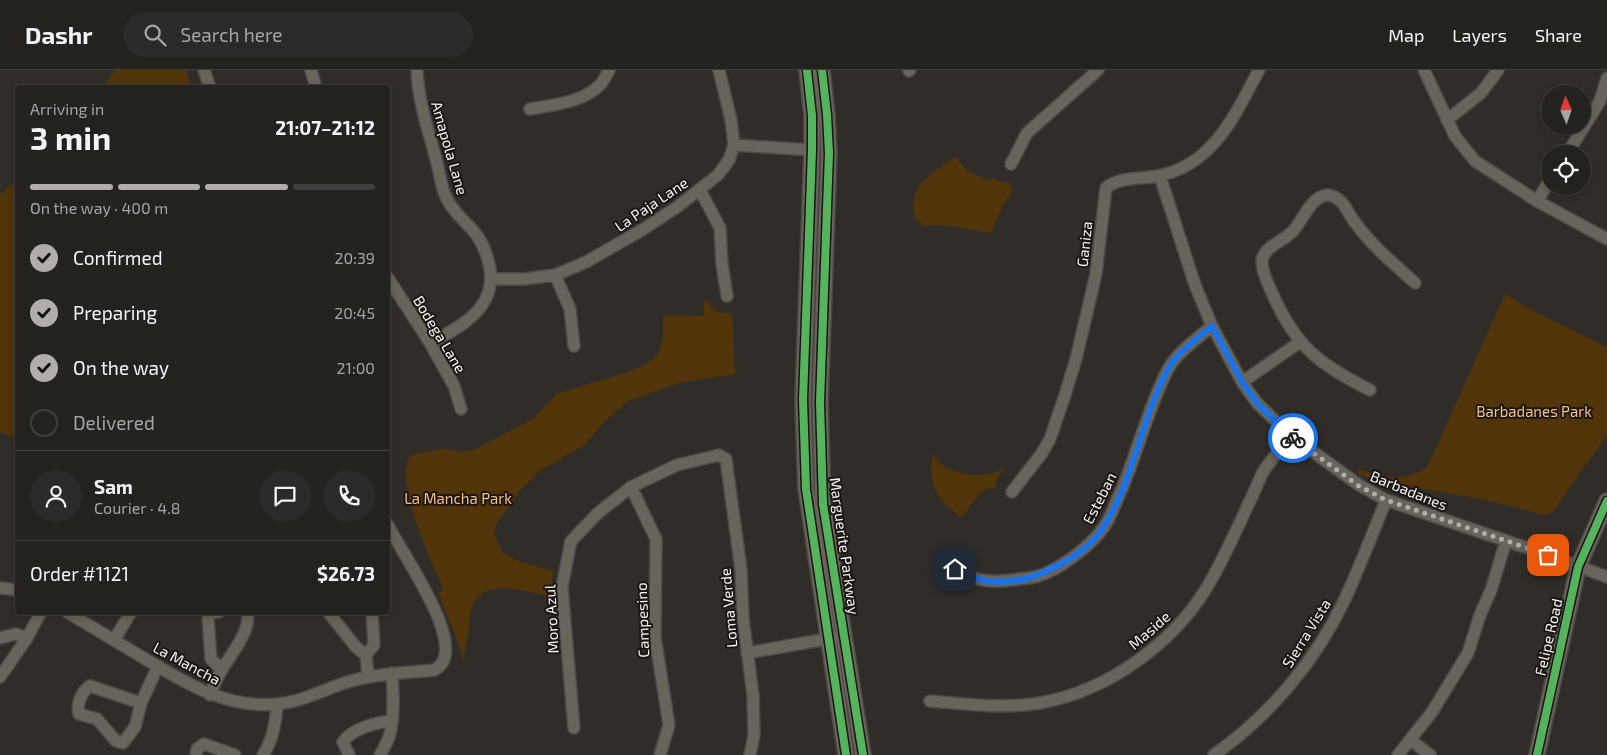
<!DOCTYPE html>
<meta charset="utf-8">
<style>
:root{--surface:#24221f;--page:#2c2a28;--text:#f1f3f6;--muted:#a3a4a4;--line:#413f3d;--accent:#b1aeaa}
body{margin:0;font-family:"Exo 2",sans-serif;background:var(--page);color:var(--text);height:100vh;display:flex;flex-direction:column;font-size:19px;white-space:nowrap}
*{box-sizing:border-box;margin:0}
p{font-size:16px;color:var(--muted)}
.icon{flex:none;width:28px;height:28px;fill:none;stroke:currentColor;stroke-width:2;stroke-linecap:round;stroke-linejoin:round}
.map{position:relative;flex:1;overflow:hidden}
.panel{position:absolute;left:15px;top:15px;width:375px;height:530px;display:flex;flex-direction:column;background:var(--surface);border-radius:5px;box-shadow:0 2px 8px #0003,0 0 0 1px var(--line)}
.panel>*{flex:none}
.needle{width:32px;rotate:358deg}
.buttons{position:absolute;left:1541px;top:15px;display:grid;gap:10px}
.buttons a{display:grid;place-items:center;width:50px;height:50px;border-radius:50%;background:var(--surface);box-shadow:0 2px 8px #0003,0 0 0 1px var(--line);font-size:25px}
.pin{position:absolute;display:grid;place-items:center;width:42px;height:42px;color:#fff;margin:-21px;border-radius:10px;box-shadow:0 2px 8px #0006}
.courier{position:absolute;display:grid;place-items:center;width:50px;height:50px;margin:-25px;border:4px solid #1a73e8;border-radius:50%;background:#fff;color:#222;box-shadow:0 1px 6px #0007}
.summary em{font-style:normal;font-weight:700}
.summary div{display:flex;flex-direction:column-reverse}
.summary{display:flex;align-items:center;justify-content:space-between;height:85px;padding:0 15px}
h1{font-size:32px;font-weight:700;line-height:38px}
.bar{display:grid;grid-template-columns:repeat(4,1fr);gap:8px 5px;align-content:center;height:60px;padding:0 15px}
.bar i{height:6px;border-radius:4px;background:var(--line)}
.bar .on{background:var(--accent)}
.bar p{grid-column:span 4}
.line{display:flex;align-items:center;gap:12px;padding:0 15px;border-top:1px solid var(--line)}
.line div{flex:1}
.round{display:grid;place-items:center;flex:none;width:52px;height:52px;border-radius:26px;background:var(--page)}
ol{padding:0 15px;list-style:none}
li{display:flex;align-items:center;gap:15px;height:55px}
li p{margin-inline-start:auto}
li .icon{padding:5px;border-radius:50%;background:var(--accent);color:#111;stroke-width:4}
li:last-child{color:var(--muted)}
li i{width:28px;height:28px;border:2px solid var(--line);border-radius:50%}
header{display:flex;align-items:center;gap:30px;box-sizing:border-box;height:70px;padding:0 25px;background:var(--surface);border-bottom:1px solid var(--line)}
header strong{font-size:24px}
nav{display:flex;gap:28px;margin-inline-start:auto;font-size:18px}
.search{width:350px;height:45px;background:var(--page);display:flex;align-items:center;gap:12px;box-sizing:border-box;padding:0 18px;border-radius:28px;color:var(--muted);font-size:19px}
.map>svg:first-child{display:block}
.green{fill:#52340b}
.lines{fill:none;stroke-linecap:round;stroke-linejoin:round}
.minor-casing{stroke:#4b4946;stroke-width:14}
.major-casing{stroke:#4b4946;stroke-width:18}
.minor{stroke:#68635b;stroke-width:11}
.major{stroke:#6a635b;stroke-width:15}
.cycleway-casing{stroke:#191613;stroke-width:11}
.cycleway{stroke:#56b35d;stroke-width:8}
.done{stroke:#b1aeaa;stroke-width:5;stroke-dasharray:0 9}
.route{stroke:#1a73e8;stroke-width:6}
.labels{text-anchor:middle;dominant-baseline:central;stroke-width:4;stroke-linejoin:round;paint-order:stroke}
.street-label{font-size:15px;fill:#f7f3ef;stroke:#191613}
.park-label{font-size:15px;fill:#f8bf82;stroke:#191613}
</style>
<header>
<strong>Dashr</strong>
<div class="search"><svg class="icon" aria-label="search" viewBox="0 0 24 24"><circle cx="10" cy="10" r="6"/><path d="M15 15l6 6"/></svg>Search here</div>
<nav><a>Map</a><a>Layers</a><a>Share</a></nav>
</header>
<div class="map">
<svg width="1607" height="685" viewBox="0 0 1607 685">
<rect width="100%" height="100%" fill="#302d29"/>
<!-- green -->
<path class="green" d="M 115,0 L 186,0 L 192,17 L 102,17 Z
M 956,87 L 967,101 L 987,110 L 994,108 L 1002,112 L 1010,113 L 1012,122 L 1003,135 L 991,163 C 968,159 947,153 924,156 L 915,148 C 914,142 913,135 914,128 C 918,110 941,96 956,87 Z
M 17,110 L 17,369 L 0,362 L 0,124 Z
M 1505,224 L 1541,245 L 1607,277 L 1607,366 L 1581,401 L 1553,442 L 1545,445 L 1486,430 L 1398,414 L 1386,416 L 1356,402 L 1359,399 C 1385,409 1400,412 1427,398 Z
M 707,229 C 711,241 720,244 732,243 L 735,304 L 679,313 L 630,330 L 617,340 L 602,354 L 586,374 L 540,401 L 520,420 L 498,451 L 494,463 L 502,482 L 518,491 L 553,501 L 550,527 C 530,522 487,508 474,532 C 468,544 470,558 467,571 C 466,578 464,586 462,593 L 461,581 L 438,522 L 443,521 L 440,511 C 429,486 393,409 411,385 L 442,379 L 464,382 L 476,379 L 534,348 L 556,324 L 631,301 L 645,295 L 659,283 L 663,266 L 663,249 L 666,245 L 704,246 L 704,233 Z
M 933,384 L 945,398 L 971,405 L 991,404 L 1006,398 L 996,409 L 996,417 L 984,420 L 980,423 L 961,448 C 936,427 928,418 933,384 Z"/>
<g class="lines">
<defs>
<path id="minor" d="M 204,0 L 210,18
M 311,0 L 316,18
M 417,0 C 418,32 429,62 437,93 C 440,104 441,119 447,129 C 454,144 469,154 478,167 C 485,177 488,188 490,199 C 496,239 460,257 430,273
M 1424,0 L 1455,66 L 1475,91 L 1537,131 L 1607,169
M 909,1 L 910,0
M 530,39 C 554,35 584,32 601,14 C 604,10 607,4 609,0
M 1447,50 L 1481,23 L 1498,0
M 734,75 L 812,80
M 1567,84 L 1600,31 L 1607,8
M 1011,94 L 1027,63 L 1098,0
M 1160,106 L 1195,215 L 1212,256 L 1242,312 L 1257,333 L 1291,366 L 1359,415 L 1386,430 L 1548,485 L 1607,507
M 700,120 L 720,158 L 722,194 L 727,226
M 1537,131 L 1550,110
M 555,205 L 570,239 L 574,276
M 388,208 L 430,273 L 454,316 L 461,339
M 491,209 L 524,209 L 555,205 L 586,192 L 642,160 L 677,137 L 718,105 L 729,90 L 734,75 L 731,50 L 719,0
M 1242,312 L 1300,272
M 1370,320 C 1320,295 1296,277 1273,225 C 1269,216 1262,203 1262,192 C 1262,177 1284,171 1293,161 C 1301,152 1306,139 1315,131 C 1319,127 1327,123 1332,126 C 1344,130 1347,142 1354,151 C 1370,174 1394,194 1415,213
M 631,417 L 656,469 L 655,567 L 669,655 L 660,685
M 1012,422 L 1042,383 L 1050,369 L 1064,328 L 1076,289 L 1096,204 L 1106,118 C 1118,107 1141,109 1157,106 C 1213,96 1235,45 1259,0
M 943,487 C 965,510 987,515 1019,509 C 1025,508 1032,508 1038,506 C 1059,500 1091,476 1104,457 C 1112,445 1116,431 1122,419 C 1138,380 1148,339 1167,301 C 1177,282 1197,269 1212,256
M 0,518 L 18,520
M 67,542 C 92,557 117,572 142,587 C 184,612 225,639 276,634 C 303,632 326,618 351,611 C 379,603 406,603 434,600 C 474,581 399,480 388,455
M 219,542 L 211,543 L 208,549 L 211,589 L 222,600
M 328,542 L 356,577 L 366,585 L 368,606
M 0,568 L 16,564 L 27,568
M 114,570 L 131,542
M 747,583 L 844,566
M 366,585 L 374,575 L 372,542
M 0,607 L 27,568 L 41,542
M 210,625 C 214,616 217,607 222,599 C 231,585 252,559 247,542
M 930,631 C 966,634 1004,639 1040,633 C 1112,620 1180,569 1214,505 C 1227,481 1238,457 1249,433 C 1254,423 1258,412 1263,402 C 1271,389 1282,378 1291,366
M 141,633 L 90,616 C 82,621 76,634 79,644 L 97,649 L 116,671 L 123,673 L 135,657 L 141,633 L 158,596
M 574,658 L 562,517 L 571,471 L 598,443 L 631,417 L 677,395 L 719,385 L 726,389 L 741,500 L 743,548 L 753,625 L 754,665 L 750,685
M 1411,670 L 1430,685
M 196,685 L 197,679 L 204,674 L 235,685
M 263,685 C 273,670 276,652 277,634
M 349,685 L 343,672 C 351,659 377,652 392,651
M 380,685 C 383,679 387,673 389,667 C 395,647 393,623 392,603
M 1214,685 C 1270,645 1316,591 1345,529 C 1360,496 1373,463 1386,430
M 1398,685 L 1432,642 L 1468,583 L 1480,545 L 1491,520 L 1506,471"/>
<path id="major" d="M 807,0 L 812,46 L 812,80 L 803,330 L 806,419 L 846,685
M 822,0 L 827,45 L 829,83 L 820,332 L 823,434 L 863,685
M 1537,685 L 1578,497 L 1607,431"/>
</defs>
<!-- minor casing -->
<use href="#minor" class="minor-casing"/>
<!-- major casing -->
<use href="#major" class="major-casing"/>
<!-- minor -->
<use href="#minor" class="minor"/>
<!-- major -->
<use href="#major" class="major"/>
<defs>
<path id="cycleway" d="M 807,0 L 812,46 L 812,80 L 803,330 L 806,419 L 846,685
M 822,0 L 827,45 L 829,83 L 820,332 L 823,434 L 863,685
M 1537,685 L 1578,497 L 1607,431"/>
</defs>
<!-- cycleway casing -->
<use href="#cycleway" class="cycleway-casing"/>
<!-- cycleway -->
<use href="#cycleway" class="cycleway"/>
</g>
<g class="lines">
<!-- done -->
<path class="done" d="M 1293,368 L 1359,416 L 1386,430 L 1548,485"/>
<!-- route -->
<path class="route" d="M 955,499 C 979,513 997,514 1024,509 C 1037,506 1047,501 1059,495 C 1076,486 1094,473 1104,456 C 1134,409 1141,350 1167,301 C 1177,282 1197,269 1212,256 L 1242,312 L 1257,333 L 1293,368"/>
</g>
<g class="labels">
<!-- street labels -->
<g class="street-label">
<text transform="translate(450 78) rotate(74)">Amapola Lane</text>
<text transform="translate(651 134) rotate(-34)">La Paja Lane</text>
<text transform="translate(1084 174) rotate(-84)">Ganiza</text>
<text transform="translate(440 264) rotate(59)">Bodega Lane</text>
<text transform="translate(1409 420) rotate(22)">Barbadanes</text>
<text transform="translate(1099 428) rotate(-63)">Esteban</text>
<text transform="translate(845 476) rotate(82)">Marguerite Parkway</text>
<text transform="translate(728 538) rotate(-95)">Loma Verde</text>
<text transform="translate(551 549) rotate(-93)">Moro Azul</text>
<text transform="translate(642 550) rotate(-92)">Campesino</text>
<text transform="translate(1149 560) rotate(-41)">Maside</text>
<text transform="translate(1306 563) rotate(-58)">Sierra Vista</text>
<text transform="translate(1548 567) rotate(-77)">Felipe Road</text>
<text transform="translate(187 593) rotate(28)">La Mancha</text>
</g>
<!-- park labels -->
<g class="park-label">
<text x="1534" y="341">Barbadanes Park</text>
<text x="458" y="428">La Mancha Park</text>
</g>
</g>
</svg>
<div class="buttons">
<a><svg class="needle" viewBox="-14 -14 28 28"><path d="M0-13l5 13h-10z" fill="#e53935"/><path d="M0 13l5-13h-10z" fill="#a3a4a4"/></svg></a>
<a><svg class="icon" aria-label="locate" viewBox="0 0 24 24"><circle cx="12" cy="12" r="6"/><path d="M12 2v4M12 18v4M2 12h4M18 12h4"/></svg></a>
</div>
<div class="pin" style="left:1548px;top:485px;background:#ea580c"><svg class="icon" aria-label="bag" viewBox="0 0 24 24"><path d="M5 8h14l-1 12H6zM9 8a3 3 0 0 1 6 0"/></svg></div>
<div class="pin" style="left:955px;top:499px;background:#1f2937"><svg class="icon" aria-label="home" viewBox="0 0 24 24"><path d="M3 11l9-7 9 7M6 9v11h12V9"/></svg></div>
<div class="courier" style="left:1293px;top:368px"><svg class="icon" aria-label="bike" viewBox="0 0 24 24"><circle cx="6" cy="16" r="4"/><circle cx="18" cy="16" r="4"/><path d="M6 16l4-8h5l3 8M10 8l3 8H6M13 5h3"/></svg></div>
<section class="panel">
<div class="summary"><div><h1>3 min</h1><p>Arriving in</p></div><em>21:07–21:12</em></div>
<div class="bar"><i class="on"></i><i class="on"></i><i class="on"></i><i></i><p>On the way · 400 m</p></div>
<ol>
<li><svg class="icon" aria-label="check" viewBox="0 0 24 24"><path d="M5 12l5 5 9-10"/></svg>Confirmed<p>20:39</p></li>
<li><svg class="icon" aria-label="check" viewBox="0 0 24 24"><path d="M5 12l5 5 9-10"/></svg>Preparing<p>20:45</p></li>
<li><svg class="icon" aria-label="check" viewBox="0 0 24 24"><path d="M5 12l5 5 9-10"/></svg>On the way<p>21:00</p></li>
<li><i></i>Delivered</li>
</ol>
<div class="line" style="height:90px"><a class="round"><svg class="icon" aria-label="person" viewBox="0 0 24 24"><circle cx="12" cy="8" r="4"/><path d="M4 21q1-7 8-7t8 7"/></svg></a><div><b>Sam</b><p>Courier · 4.8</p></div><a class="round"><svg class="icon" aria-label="chat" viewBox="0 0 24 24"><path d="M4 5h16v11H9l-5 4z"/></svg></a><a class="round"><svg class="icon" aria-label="phone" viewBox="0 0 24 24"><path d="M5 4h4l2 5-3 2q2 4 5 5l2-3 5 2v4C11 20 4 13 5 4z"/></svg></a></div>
<div class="line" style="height:65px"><div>Order #1121</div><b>$26.73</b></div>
</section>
</div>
